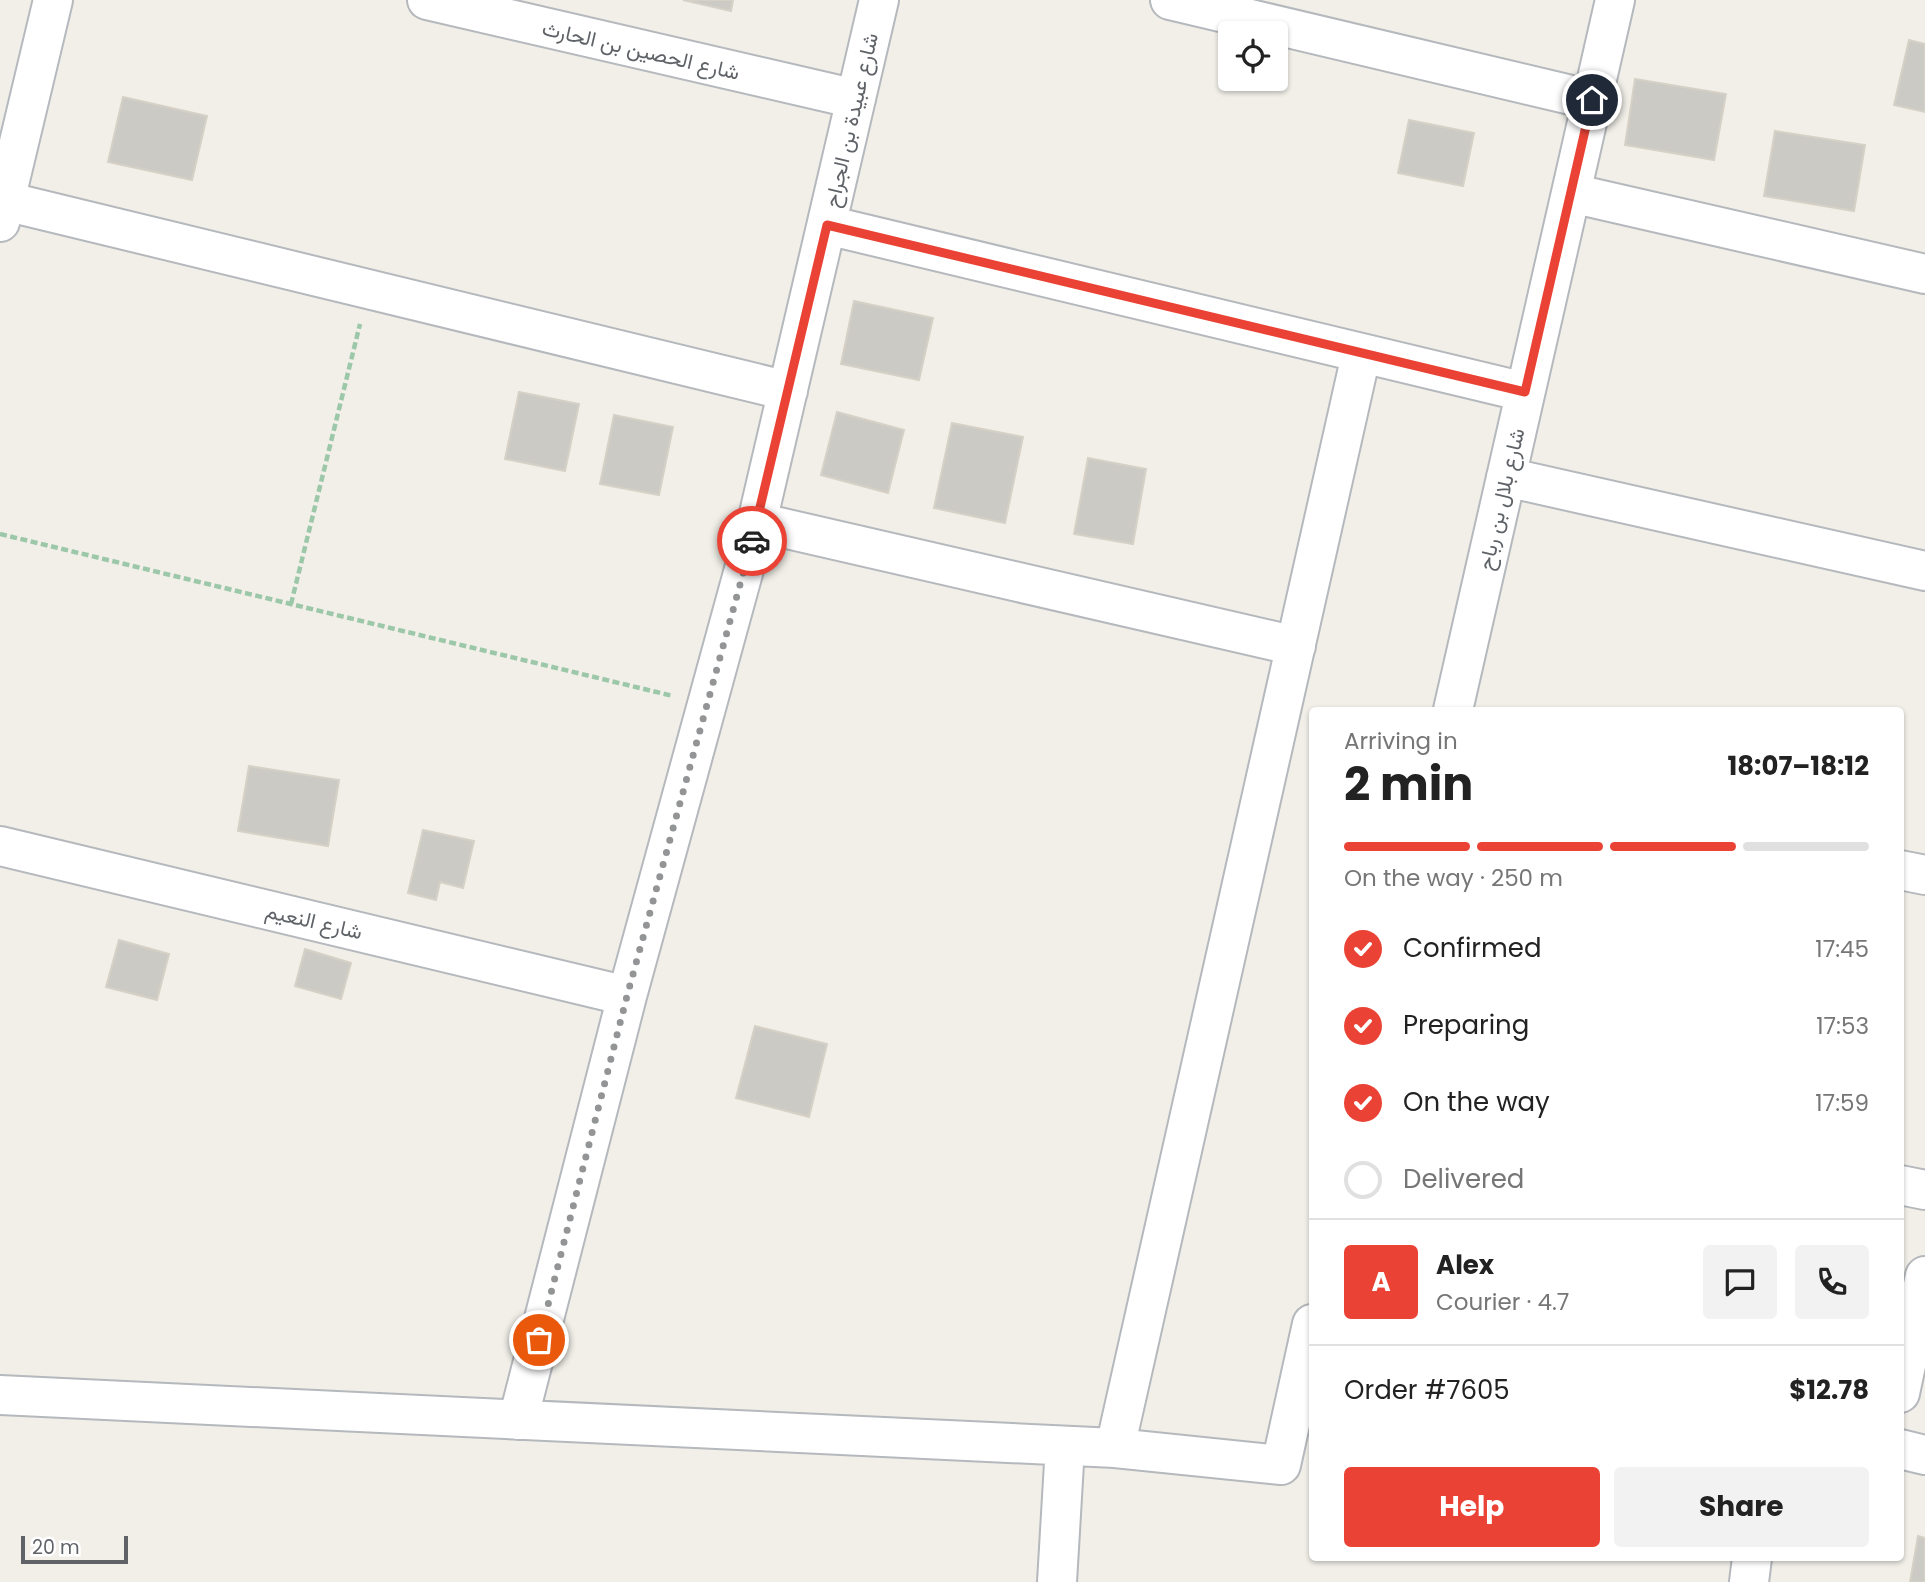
<!DOCTYPE html>
<meta charset="utf-8">
<style>
:root{--surface:#fff;--page:#f2f2f2;--text:#222;--muted:#767676;--line:#e0e0e0;--accent:#ea4335}
body{margin:0;font-family:Poppins,Vazirmatn,sans-serif;background:var(--page);color:var(--text);height:100vh;display:flex;flex-direction:column;font-size:26px;white-space:nowrap}
*{box-sizing:border-box;margin:0}
p{font-size:23px;color:var(--muted)}
.icon{flex:none;width:38px;height:38px;fill:none;stroke:currentColor;stroke-width:2;stroke-linecap:round;stroke-linejoin:round}
.map{position:relative;flex:1;overflow:hidden}
.side{position:absolute;left:1309px;top:707px;width:595px;height:854px;display:flex;flex-direction:column;background:var(--surface);border-radius:7px;box-shadow:0 2px 5px #0004}
.side>*{flex:none}
.tools{position:absolute;left:1218px;top:21px;display:grid;gap:14px}
.tools a{display:grid;place-items:center;width:70px;height:70px;border-radius:7px;background:var(--surface);box-shadow:0 2px 5px #0004;font-size:35px}
.scale{position:absolute;left:21px;bottom:18px;width:107px;box-sizing:border-box;padding-left:7px;border:4px solid #5f6368;border-top:0;font-size:19px;line-height:24px;white-space:nowrap;color:#5f6368;-webkit-text-stroke:5px #fff;paint-order:stroke}
.pin{position:absolute;display:grid;place-items:center;width:60px;height:60px;color:#fff;margin:-30px;border:4px solid #fff;border-radius:50%;box-shadow:0 2px 7px #0007}
.courier{position:absolute;display:grid;place-items:center;width:70px;height:70px;margin:-35px;border:5px solid #ea4335;border-radius:50%;background:#fff;color:#222;box-shadow:0 2px 9px #0007}
.overview em{font-style:normal;font-weight:700}
.overview div{display:flex;flex-direction:column-reverse}
.overview{display:flex;align-items:center;justify-content:space-between;height:119px;padding:0 35px}
h1{font-size:46px;font-weight:700;line-height:52px}
.bar{display:grid;grid-template-columns:repeat(4,1fr);gap:10px 7px;align-content:center;height:84px;padding:0 35px}
.bar i{height:9px;border-radius:5px;background:var(--line)}
.bar .selected{background:var(--accent)}
.bar p{grid-column:span 4}
.line{display:flex;align-items:center;gap:18px;padding:0 35px;border-top:2px solid var(--line)}
.line div{flex:1}
.round{display:grid;place-items:center;flex:none;width:74px;height:74px;border-radius:7px;background:var(--page)}
ol{padding:0 35px;list-style:none}
li{display:flex;align-items:center;gap:21px;height:77px}
li p{margin-inline-start:auto}
li .icon{padding:7px;border-radius:50%;background:var(--accent);color:#fff;stroke-width:4}
li:last-child{color:var(--muted)}
li i{width:38px;height:38px;border:4px solid var(--line);border-radius:50%}
.cta{display:flex;gap:14px;margin-top:auto;padding:14px 35px}
.cta a{flex:1;height:80px;border-radius:7px;background:var(--accent);color:#fff;font-size:28px;font-weight:700;line-height:80px;text-align:center}
.cta a+a{background:var(--page);color:var(--text)}
.map>svg:first-child{display:block}
.building{fill:#cccac5;stroke:#d6d1c6;stroke-width:2}
.lines{fill:none;stroke-linecap:round;stroke-linejoin:round}
.street-casing{stroke:#b5b8bc;stroke-width:42}
.secondary-casing{stroke:#b6babf;stroke-width:42}
.path{stroke:#9cc7a9;stroke-width:4.5;stroke-dasharray:7 3.5;stroke-linecap:butt}
.street{stroke:#fff;stroke-width:38}
.secondary{stroke:#fff;stroke-width:38}
.done{stroke:#929495;stroke-width:7;stroke-dasharray:0 12.6}
.route{stroke:#ea4335;stroke-width:9}
.labels{text-anchor:middle;dominant-baseline:central;stroke-width:6;stroke-linejoin:round;paint-order:stroke}
.street-label{font-size:21px;fill:#5f6368;stroke:#fff}
</style>
<div class="map">
<svg width="1925" height="1582" viewBox="0 0 1925 1582">
<rect width="100%" height="100%" fill="#f1efe8"/>
<!-- building -->
<path class="building" d="M 683,0 L 733,0 L 731,11 Z
M 1909,40 L 1925,44 L 1925,112 L 1894,105 Z
M 1635,79 L 1726,94 L 1714,160 L 1625,145 Z
M 123,97 L 207,116 L 192,180 L 108,162 Z
M 1409,120 L 1474,133 L 1463,186 L 1398,173 Z
M 1775,131 L 1865,145 L 1854,211 L 1764,196 Z
M 854,301 L 933,318 L 919,380 L 841,364 Z
M 519,392 L 579,404 L 565,471 L 505,459 Z
M 837,412 L 904,430 L 888,493 L 821,475 Z
M 614,415 L 673,427 L 659,495 L 600,484 Z
M 952,423 L 1023,437 L 1005,523 L 934,508 Z
M 1088,458 L 1146,469 L 1133,544 L 1074,534 Z
M 249,766 L 339,780 L 328,846 L 238,831 Z
M 423,830 L 474,841 L 463,888 L 440,882 L 436,900 L 408,893 Z
M 119,940 L 169,954 L 157,1000 L 106,987 Z
M 305,949 L 351,963 L 341,999 L 295,986 Z
M 755,1026 L 827,1044 L 809,1117 L 736,1098 Z
M 1918,1536 L 1925,1538 L 1925,1582 L 1910,1582 Z"/>
<g class="lines">
<defs>
<path id="street" d="M 427,0 L 856,99
M 1170,0 L 1592,100
M 1571,193 L 1925,274
M 5,201 L 788,391
M 827,225 L 1525,392
M 1506,477 L 1925,571
M 757,522 L 1296,646
M 1453,710 L 1615,0
M 0,846 L 627,996
M 1900,870 L 1925,875
M 1900,1185 L 1925,1190
M 1900,1393 L 1925,1276
M 0,1395 L 1115,1448 L 1281,1465 L 1312,1324
M 518,1420 L 627,996 L 757,522 L 879,0
M 1115,1448 L 1361,355
M 1900,1449 L 1925,1455
M 1057,1582 L 1065,1446
M 1749,1582 L 1752,1558"/>
<path id="secondary" d="M 0,222 L 53,0"/>
</defs>
<!-- street casing -->
<use href="#street" class="street-casing"/>
<!-- secondary casing -->
<use href="#secondary" class="secondary-casing"/>
<!-- path -->
<path class="path" d="M 0,534 L 673,696
M 291,604 L 360,324"/>
<!-- street -->
<use href="#street" class="street"/>
<!-- secondary -->
<use href="#secondary" class="secondary"/>
</g>
<g class="lines">
<!-- done -->
<path class="done" d="M 539,1340 L 627,996 L 752,541"/>
<!-- route -->
<path class="route" d="M 752,541 L 827,225 L 1525,392 L 1592,100"/>
</g>
<g class="labels">
<!-- street labels -->
<g class="street-label">
<text transform="translate(641 50) rotate(13)">شارع الحصين بن الحارث</text>
<text transform="translate(851 120) rotate(-77)">شارع عبيدة بن الجراح</text>
<text transform="translate(1501 499) rotate(-77)">شارع بلال بن رباح</text>
<text transform="translate(314 921) rotate(13)">شارع النعيم</text>
</g>
</g>
</svg>
<div class="tools">
<a><svg class="icon" aria-label="locate" viewBox="0 0 24 24"><circle cx="12" cy="12" r="6"/><path d="M12 2v4M12 18v4M2 12h4M18 12h4"/></svg></a>
</div>
<div class="scale">20 m</div>
<div class="pin" style="left:539px;top:1340px;background:#ea580c"><svg class="icon" aria-label="bag" viewBox="0 0 24 24"><path d="M5 8h14l-1 12H6zM9 8a3 3 0 0 1 6 0"/></svg></div>
<div class="pin" style="left:1592px;top:100px;background:#1f2937"><svg class="icon" aria-label="home" viewBox="0 0 24 24"><path d="M3 11l9-7 9 7M6 9v11h12V9"/></svg></div>
<div class="courier" style="left:752px;top:541px"><svg class="icon" aria-label="car" viewBox="0 0 24 24"><path d="M5 17H2v-5l4-1 3-4h7l3 4 3 1v5h-3M9 17h6M6 11h13"/><circle cx="7" cy="17" r="2"/><circle cx="17" cy="17" r="2"/></svg></div>
<section class="side">
<div class="overview"><div><h1>2 min</h1><p>Arriving in</p></div><em>18:07–18:12</em></div>
<div class="bar"><i class="selected"></i><i class="selected"></i><i class="selected"></i><i></i><p>On the way · 250 m</p></div>
<ol>
<li><svg class="icon" aria-label="check" viewBox="0 0 24 24"><path d="M5 12l5 5 9-10"/></svg>Confirmed<p>17:45</p></li>
<li><svg class="icon" aria-label="check" viewBox="0 0 24 24"><path d="M5 12l5 5 9-10"/></svg>Preparing<p>17:53</p></li>
<li><svg class="icon" aria-label="check" viewBox="0 0 24 24"><path d="M5 12l5 5 9-10"/></svg>On the way<p>17:59</p></li>
<li><i></i>Delivered</li>
</ol>
<div class="line" style="height:126px"><b class="round" style="background:var(--accent);color:#fff">A</b><div><b>Alex</b><p>Courier · 4.7</p></div><a class="round"><svg class="icon" aria-label="chat" viewBox="0 0 24 24"><path d="M4 5h16v11H9l-5 4z"/></svg></a><a class="round"><svg class="icon" aria-label="phone" viewBox="0 0 24 24"><path d="M5 4h4l2 5-3 2q2 4 5 5l2-3 5 2v4C11 20 4 13 5 4z"/></svg></a></div>
<div class="line" style="height:91px"><div>Order #7605</div><b>$12.78</b></div>
<div class="cta"><a>Help</a><a>Share</a></div>
</section>
</div>
